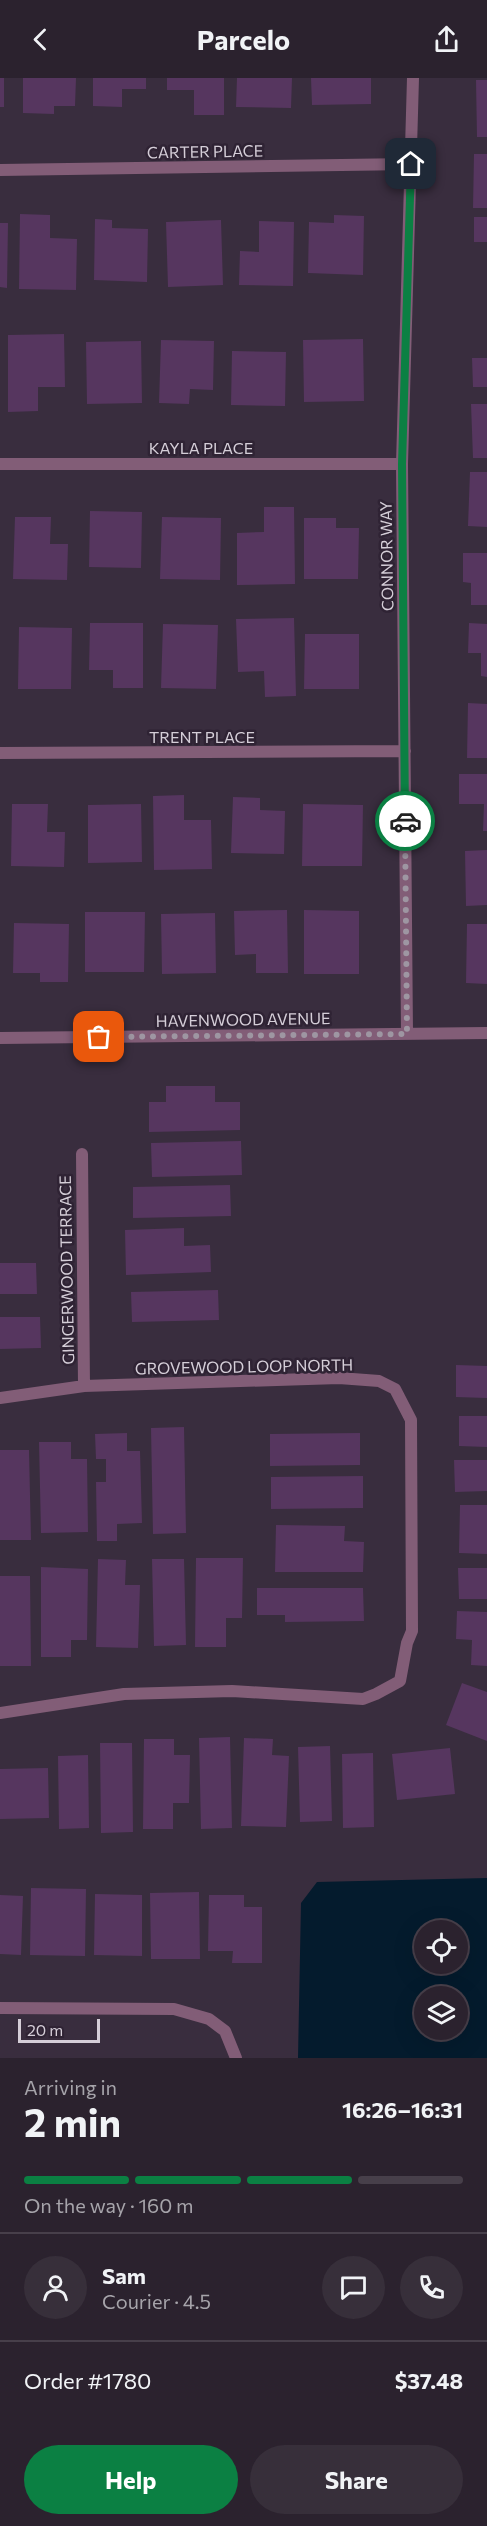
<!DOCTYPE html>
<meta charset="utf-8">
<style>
:root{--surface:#2b222e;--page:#372f3a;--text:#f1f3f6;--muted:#a6a4aa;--line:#473f4a;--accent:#0b8043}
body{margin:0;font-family:Commissioner,sans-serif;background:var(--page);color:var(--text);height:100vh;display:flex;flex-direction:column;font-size:22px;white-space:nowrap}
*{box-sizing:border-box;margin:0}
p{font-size:20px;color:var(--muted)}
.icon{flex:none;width:33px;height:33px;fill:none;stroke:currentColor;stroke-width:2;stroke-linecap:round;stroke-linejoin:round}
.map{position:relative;height:1980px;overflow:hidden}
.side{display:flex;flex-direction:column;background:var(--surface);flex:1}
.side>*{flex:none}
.fabs{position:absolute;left:414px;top:1842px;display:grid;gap:12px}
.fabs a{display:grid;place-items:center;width:54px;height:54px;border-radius:50%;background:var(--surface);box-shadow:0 6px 24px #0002,0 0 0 2px var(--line);font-size:30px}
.scale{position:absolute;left:18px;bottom:15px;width:82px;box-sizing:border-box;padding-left:6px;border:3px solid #d5ced8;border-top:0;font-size:16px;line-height:21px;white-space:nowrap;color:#d5ced8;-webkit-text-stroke:4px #2f2334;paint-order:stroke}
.pin{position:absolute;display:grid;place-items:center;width:51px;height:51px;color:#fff;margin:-26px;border-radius:12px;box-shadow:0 3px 9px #0006}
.courier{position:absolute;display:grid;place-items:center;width:60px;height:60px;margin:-30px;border:4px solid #0b8043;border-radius:50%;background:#fff;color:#222;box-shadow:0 2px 8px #0007}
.summary em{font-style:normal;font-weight:700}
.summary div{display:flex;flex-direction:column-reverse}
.summary{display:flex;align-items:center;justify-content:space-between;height:102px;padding:0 24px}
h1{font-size:39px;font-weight:700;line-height:45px}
.bar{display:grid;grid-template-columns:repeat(4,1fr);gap:9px 6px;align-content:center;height:72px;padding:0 24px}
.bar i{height:8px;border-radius:4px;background:var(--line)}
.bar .current{background:var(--accent)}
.bar p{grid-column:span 4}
.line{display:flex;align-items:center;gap:15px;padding:0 24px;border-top:2px solid var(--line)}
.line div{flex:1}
.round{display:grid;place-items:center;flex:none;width:63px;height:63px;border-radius:32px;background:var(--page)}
.cta{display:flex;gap:12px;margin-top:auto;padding:12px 24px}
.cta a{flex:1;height:69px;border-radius:36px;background:var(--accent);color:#fff;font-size:24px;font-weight:700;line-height:69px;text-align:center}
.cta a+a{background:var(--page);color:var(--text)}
header{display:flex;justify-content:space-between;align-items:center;height:78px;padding:0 24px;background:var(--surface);font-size:27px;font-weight:700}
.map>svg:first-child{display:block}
.water{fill:#041b2d;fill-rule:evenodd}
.building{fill:#56365f}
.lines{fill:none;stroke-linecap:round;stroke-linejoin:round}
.street{stroke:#825d77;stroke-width:12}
.done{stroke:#9e96a2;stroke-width:6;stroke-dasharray:0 10.8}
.route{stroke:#0b8043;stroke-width:8}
.labels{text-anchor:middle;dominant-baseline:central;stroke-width:5;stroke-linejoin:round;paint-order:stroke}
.street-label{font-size:16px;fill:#d5ced8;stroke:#2f2334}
</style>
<header><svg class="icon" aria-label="back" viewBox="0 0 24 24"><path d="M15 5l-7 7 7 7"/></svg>Parcelo<svg class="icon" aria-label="share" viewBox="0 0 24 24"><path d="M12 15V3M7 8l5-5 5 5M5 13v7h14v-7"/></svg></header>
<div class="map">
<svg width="487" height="1980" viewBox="0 0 487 1980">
<rect width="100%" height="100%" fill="#392d3e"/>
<!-- water -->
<path class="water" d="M 487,1800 L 487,1980 L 298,1980 L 301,1825 L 317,1804 ZM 424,1852 L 458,1852 L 458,1886 L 424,1886 ZM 424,1918 L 458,1918 L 458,1952 L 424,1952 Z"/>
<!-- building -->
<path class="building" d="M 0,0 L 4,0 L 4,29 L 0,29 Z
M 23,0 L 76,0 L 75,28 L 54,28 L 54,36 L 23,35 Z
M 93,0 L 146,0 L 146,11 L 122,11 L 122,29 L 93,28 Z
M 167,0 L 224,0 L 224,37 L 194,37 L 194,12 L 167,12 Z
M 237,0 L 292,0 L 291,30 L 236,29 Z
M 311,0 L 371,0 L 371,26 L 312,27 Z
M 476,2 L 487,2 L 487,59 L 477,59 Z
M 474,76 L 487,76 L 487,130 L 473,130 Z
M 20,136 L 50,137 L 50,160 L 77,161 L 76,212 L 19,211 Z
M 334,137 L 364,138 L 363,197 L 308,195 L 309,144 L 334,145 Z
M 474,139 L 487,139 L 487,164 L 474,164 Z
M 95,141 L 112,142 L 112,150 L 148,151 L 147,204 L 94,202 Z
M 221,142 L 223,207 L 168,209 L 166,144 Z
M 259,143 L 294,144 L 293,208 L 239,207 L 240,173 L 259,174 Z
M 0,145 L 8,145 L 7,210 L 0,209 Z
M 64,256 L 65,309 L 38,309 L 38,333 L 8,334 L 8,257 Z
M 363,261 L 364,323 L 304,324 L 303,262 Z
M 161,262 L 214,263 L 213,312 L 190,311 L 189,326 L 159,325 Z
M 141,263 L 142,325 L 87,326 L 86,264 Z
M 232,273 L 286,274 L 285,328 L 231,327 Z
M 472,280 L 487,280 L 487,309 L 473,309 Z
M 471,326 L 487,326 L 487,380 L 473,380 Z
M 470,394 L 487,394 L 487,449 L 468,448 Z
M 264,429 L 294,429 L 295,506 L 237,507 L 237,455 L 264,454 Z
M 90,433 L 142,434 L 141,490 L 89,489 Z
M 15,439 L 51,439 L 50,466 L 68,466 L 67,502 L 13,501 Z
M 162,439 L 221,440 L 220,502 L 160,501 Z
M 304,440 L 336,440 L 336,450 L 359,450 L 358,501 L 304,501 Z
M 463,475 L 487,475 L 487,527 L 471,527 L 471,505 L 463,504 Z
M 294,540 L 296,618 L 265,619 L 264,593 L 238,594 L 236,541 Z
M 90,545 L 143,545 L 143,610 L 113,610 L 113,592 L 89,592 Z
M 469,545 L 487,546 L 487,599 L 481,598 L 481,575 L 468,575 Z
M 163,546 L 218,547 L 216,611 L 161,610 Z
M 19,549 L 72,550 L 71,611 L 18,611 Z
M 305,556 L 359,556 L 359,611 L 304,611 Z
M 468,625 L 487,626 L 487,680 L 467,680 Z
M 459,696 L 487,696 L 487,753 L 483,753 L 484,726 L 459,726 Z
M 184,717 L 184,742 L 211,742 L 212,791 L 154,792 L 153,718 Z
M 233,719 L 260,720 L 260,732 L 285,733 L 284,776 L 231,775 Z
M 12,726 L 48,726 L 47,754 L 65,754 L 64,789 L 11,788 Z
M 141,726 L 142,784 L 88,785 L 88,727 Z
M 303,726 L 363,727 L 362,788 L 302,788 Z
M 487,772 L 487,827 L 466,828 L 465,773 Z
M 287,832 L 288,895 L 256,895 L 256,876 L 235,877 L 234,833 Z
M 304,832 L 359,833 L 359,896 L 304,896 Z
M 85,834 L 145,834 L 144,894 L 85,894 Z
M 215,835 L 216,895 L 162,896 L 161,836 Z
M 14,845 L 69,846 L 68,904 L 40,904 L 40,895 L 13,895 Z
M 467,846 L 487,846 L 487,906 L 466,905 Z
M 166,1008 L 215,1008 L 215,1024 L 240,1024 L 240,1052 L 149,1054 L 149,1024 L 166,1024 Z
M 241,1063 L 242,1097 L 152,1099 L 151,1065 Z
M 230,1107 L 231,1138 L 133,1140 L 133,1109 Z
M 184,1150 L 184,1168 L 210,1167 L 211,1194 L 126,1197 L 125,1152 Z
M 0,1185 L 36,1185 L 37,1216 L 0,1216 Z
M 218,1212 L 219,1242 L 132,1244 L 131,1214 Z
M 0,1239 L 40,1239 L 41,1270 L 0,1271 Z
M 456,1287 L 487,1288 L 487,1320 L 456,1319 Z
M 459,1338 L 487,1338 L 487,1369 L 459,1368 Z
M 184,1349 L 186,1455 L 153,1456 L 151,1350 Z
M 127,1355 L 127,1373 L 140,1373 L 142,1445 L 117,1446 L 117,1463 L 97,1463 L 96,1404 L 106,1404 L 106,1381 L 96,1381 L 95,1356 Z
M 360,1355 L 360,1387 L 270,1388 L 270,1356 Z
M 39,1364 L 71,1364 L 71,1381 L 87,1381 L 88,1454 L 41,1455 Z
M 0,1372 L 29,1372 L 31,1462 L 0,1462 Z
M 454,1382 L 487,1382 L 487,1413 L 455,1414 Z
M 363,1398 L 363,1430 L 271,1431 L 271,1399 Z
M 460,1427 L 487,1427 L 487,1476 L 459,1475 Z
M 276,1447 L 345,1448 L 344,1463 L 364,1464 L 363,1494 L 275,1494 Z
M 196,1480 L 243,1480 L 242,1540 L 226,1540 L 226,1569 L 195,1569 Z
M 98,1481 L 126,1482 L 125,1507 L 140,1507 L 138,1570 L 96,1569 Z
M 152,1481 L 184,1481 L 186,1567 L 154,1568 Z
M 41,1489 L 88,1491 L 87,1562 L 71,1562 L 71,1579 L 41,1579 Z
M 458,1490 L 487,1490 L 487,1521 L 459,1521 Z
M 0,1498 L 30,1498 L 31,1588 L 0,1588 Z
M 257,1510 L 363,1510 L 364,1543 L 285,1544 L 285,1537 L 257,1537 Z
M 457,1533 L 487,1534 L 487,1588 L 471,1587 L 472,1562 L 456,1561 Z
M 462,1605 L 487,1614 L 487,1663 L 446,1647 Z
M 230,1659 L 232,1750 L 201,1751 L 199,1660 Z
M 244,1660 L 273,1661 L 272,1677 L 289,1678 L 286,1749 L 241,1748 Z
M 144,1661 L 174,1661 L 174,1677 L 190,1677 L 189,1725 L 173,1725 L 173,1751 L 143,1751 Z
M 100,1665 L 132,1665 L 133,1754 L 101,1755 Z
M 330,1668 L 332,1743 L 300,1744 L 298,1669 Z
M 450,1670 L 455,1716 L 397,1722 L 392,1676 Z
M 373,1675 L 374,1749 L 343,1750 L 342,1676 Z
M 88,1677 L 89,1750 L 59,1751 L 58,1678 Z
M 48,1690 L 49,1740 L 0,1741 L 0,1691 Z
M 31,1810 L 86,1811 L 85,1878 L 30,1877 Z
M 199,1814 L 200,1881 L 151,1881 L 150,1815 Z
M 95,1816 L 142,1817 L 142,1878 L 94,1877 Z
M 0,1817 L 23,1818 L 21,1877 L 0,1876 Z
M 209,1817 L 244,1817 L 244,1829 L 262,1829 L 262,1885 L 232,1885 L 233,1873 L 208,1873 Z"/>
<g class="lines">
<!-- street -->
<path class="street" d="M 0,92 L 411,86
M 0,386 L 402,386
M 0,675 L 405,673
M 407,956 L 402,386 L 413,0
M 0,960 L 487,955
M 82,1076 L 84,1308
M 0,1320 L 84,1308 L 339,1300 L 379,1303 L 395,1311 L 411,1342 L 412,1553 L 407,1565 L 400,1603 L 376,1616 L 363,1621 L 232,1613 L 124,1616 L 0,1635
M 0,1930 L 174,1931 L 209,1941 L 225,1953 L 236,1980"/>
</g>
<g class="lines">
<!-- done -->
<path class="done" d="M 99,959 L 407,956 L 405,743"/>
<!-- route -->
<path class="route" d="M 405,743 L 402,386 L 411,86"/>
</g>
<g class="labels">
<!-- street labels -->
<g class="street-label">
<text transform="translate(205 73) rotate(-1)">CARTER PLACE</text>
<text x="201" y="369">KAYLA PLACE</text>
<text transform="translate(386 478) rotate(-91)">CONNOR WAY</text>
<text x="202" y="658">TRENT PLACE</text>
<text transform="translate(243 941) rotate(-1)">HAVENWOOD AVENUE</text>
<text transform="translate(66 1192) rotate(-91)">GINGERWOOD TERRACE</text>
<text transform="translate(244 1288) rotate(-1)">GROVEWOOD LOOP NORTH</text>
</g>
</g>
</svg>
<div class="fabs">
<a><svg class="icon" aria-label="locate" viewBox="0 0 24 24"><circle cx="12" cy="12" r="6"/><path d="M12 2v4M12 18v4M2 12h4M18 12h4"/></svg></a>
<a><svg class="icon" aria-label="layers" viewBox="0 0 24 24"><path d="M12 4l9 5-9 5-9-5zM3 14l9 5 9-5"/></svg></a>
</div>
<div class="scale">20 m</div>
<div class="pin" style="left:99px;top:959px;background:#ea580c"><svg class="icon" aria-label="bag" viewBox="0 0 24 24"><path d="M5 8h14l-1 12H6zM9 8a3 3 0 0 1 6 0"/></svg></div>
<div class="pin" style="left:411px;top:86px;background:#1f2937"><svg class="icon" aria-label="home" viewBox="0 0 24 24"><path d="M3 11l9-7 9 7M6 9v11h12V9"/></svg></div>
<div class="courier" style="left:405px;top:743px"><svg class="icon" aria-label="car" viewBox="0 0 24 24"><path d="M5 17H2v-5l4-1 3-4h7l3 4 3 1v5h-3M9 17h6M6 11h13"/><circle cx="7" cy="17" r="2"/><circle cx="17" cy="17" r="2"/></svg></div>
</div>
<section class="side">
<div class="summary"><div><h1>2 min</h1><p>Arriving in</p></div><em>16:26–16:31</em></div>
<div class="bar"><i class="current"></i><i class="current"></i><i class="current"></i><i></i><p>On the way · 160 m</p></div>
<div class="line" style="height:108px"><a class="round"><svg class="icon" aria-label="person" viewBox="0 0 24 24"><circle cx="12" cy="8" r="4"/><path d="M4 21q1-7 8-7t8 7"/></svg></a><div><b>Sam</b><p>Courier · 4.5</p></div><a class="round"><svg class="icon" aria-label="chat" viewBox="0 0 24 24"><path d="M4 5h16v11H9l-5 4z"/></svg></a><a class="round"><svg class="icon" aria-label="phone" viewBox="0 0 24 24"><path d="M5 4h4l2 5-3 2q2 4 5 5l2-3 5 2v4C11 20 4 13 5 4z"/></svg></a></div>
<div class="line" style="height:78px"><div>Order #1780</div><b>$37.48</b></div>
<div class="cta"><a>Help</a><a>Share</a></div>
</section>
